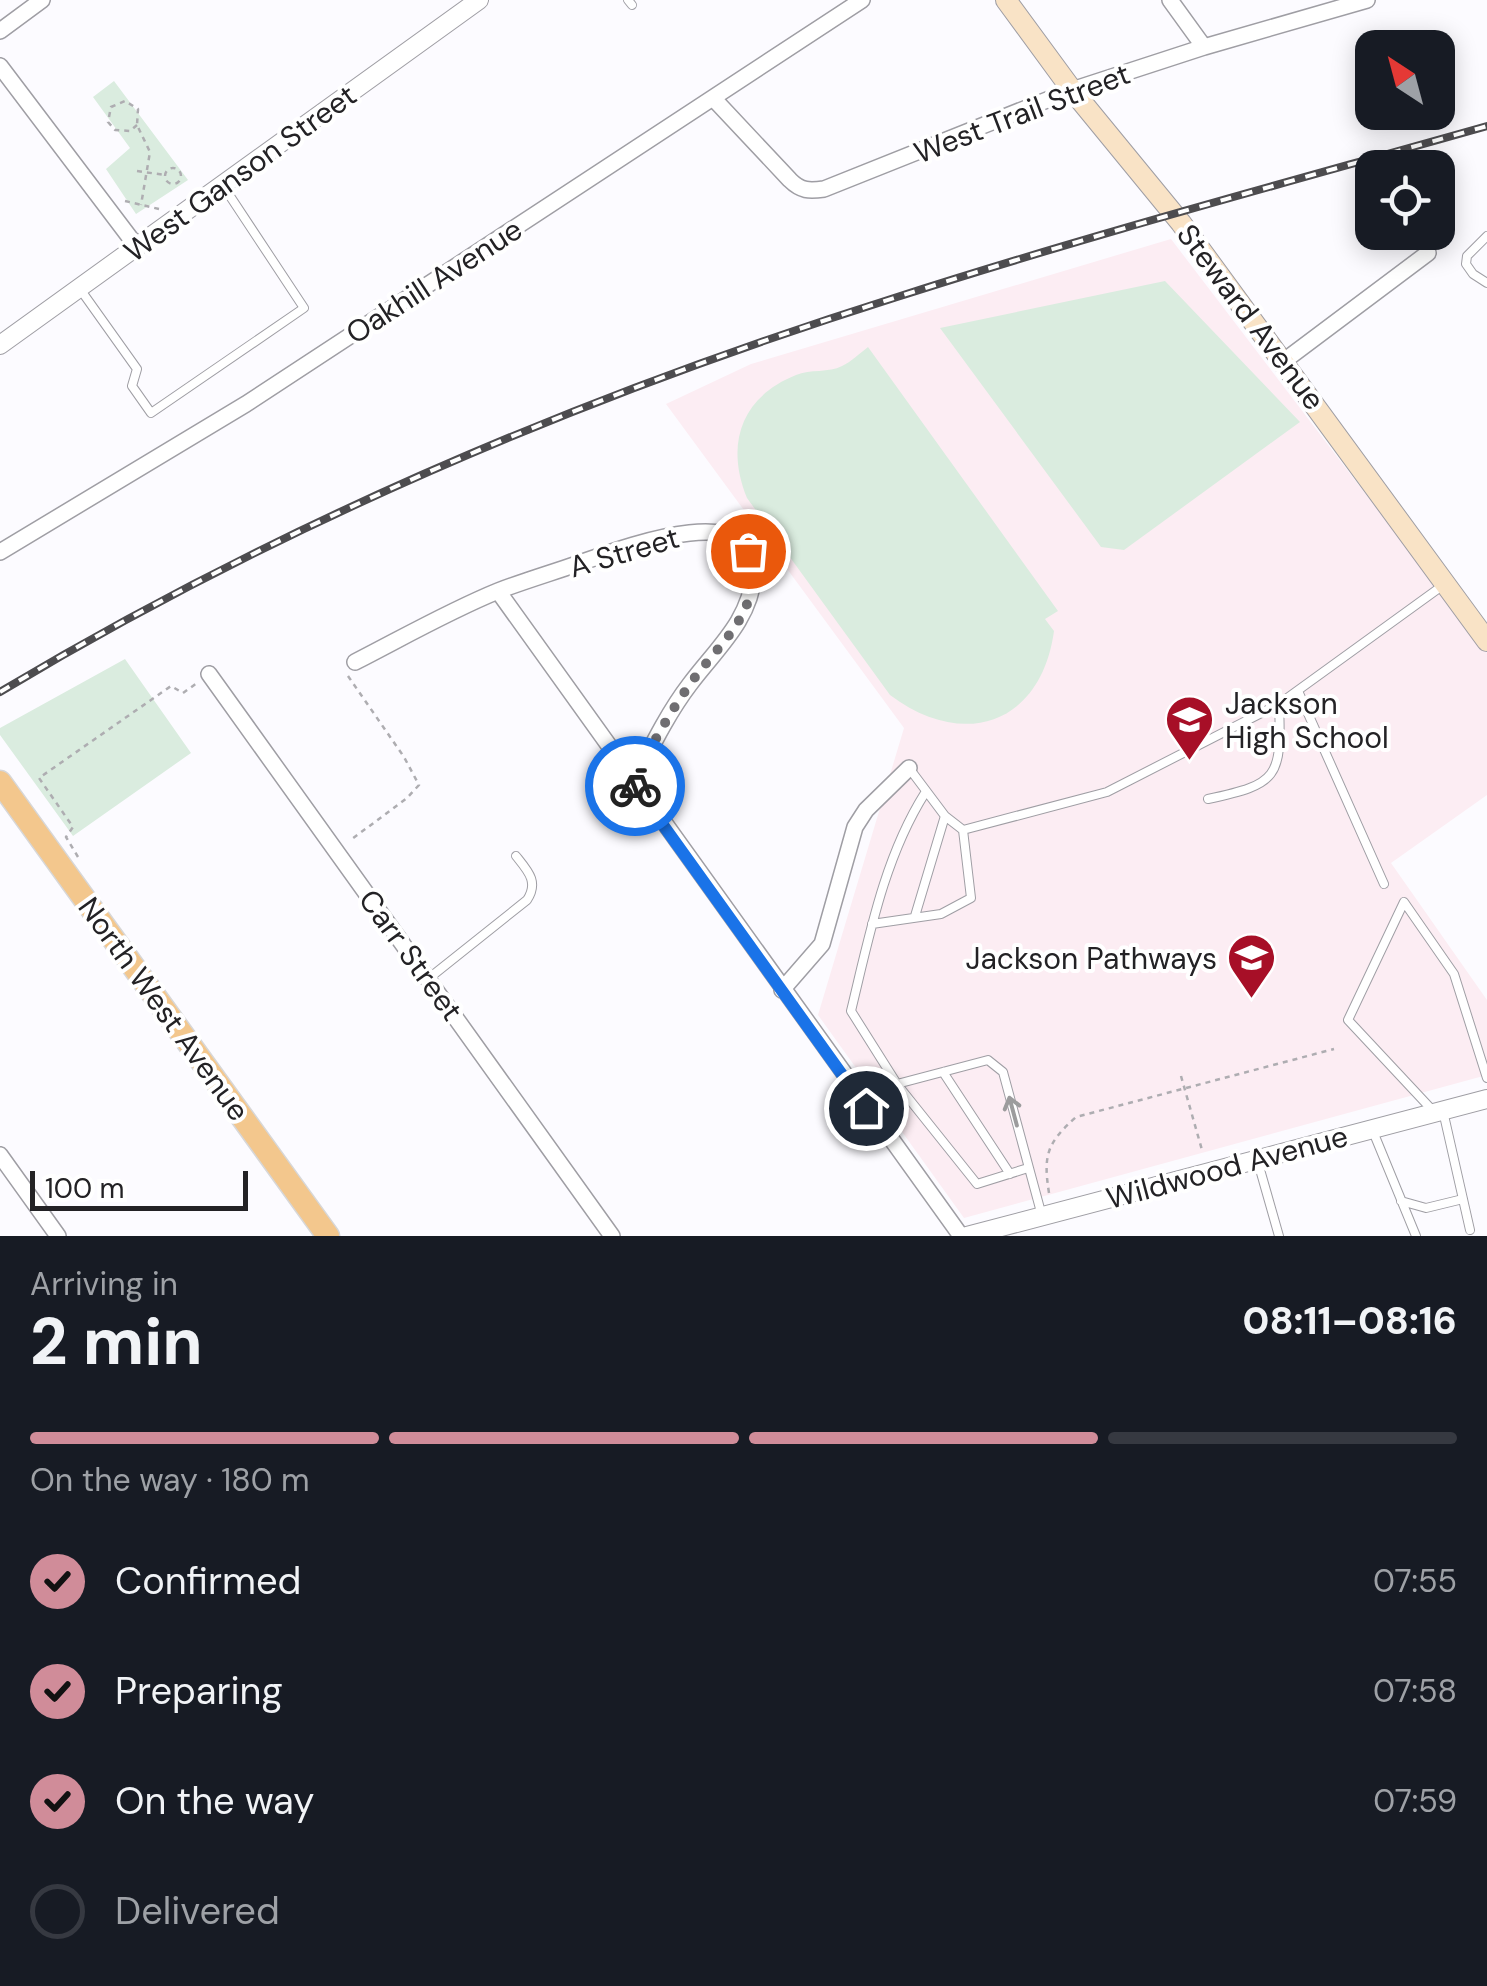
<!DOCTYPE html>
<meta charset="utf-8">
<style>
:root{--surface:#171b24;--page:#20242c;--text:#f1f3f6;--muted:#9ea1a6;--line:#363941;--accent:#d08c99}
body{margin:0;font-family:"DM Sans",sans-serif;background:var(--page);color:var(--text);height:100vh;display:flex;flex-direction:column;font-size:38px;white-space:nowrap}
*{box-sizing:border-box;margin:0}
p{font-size:32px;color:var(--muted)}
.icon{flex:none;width:55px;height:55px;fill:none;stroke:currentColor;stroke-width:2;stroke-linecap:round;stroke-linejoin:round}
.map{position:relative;height:1236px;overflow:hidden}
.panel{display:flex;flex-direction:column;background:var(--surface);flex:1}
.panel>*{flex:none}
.needle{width:65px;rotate:324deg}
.controls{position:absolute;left:1355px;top:30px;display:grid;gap:20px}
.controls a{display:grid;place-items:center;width:100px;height:100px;border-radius:20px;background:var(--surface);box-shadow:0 5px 25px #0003;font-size:50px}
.scale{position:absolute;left:30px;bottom:25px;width:218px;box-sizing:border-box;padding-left:10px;border:5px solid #232225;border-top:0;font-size:28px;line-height:35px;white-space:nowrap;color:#232225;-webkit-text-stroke:8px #fff;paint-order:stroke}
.pin{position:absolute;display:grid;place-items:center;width:85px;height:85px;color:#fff;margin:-42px;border:5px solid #fff;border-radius:50%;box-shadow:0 2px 10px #0007}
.courier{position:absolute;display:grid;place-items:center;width:100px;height:100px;margin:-50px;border:8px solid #1a73e8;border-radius:50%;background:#fff;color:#222;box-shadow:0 2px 12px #0007}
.overview em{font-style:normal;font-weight:800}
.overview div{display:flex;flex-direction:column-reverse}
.overview{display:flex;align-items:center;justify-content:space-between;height:170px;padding:0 30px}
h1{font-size:65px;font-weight:800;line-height:75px}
.bar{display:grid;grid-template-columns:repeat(4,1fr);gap:15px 10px;align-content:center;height:120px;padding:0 30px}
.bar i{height:12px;border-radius:8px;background:var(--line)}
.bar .active{background:var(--accent)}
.bar p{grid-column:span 4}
ol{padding:0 30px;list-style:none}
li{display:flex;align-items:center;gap:30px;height:110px}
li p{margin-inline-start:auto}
li .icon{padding:10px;border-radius:50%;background:var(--accent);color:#111;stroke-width:4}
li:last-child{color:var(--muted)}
li i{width:55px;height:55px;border:5px solid var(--line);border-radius:50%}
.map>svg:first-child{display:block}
.education{fill:#fcedf3}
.green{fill:#daecdf}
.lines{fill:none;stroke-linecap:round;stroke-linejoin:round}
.service-casing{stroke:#9f9ea4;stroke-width:10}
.minor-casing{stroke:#9f9ea4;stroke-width:18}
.tertiary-casing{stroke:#9f9ea4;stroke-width:20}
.secondary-casing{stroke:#9f9ea4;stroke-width:22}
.primary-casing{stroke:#d7d7d8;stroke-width:25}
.path{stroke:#aeadb1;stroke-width:2.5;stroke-dasharray:5 5;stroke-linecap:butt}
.service{stroke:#fff;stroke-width:8}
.minor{stroke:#fff;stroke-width:15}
.tertiary{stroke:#fff;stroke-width:18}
.secondary{stroke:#f9e3c6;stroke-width:20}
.primary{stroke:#f3c78d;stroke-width:22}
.rail-casing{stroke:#4d4c4f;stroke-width:8}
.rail{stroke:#fff;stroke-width:4;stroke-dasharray:11;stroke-linecap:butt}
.oneway{stroke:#9c9c9d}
.done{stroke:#6f6e71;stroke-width:10;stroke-dasharray:0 18}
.route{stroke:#1a73e8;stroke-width:12}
.labels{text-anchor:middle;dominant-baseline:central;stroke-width:8;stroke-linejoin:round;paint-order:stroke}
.street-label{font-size:30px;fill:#232225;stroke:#fff}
.poi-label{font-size:30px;fill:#232225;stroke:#fff;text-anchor:start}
</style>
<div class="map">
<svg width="1487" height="1236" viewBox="0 0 1487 1236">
<rect width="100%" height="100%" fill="#fcfbff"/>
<!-- education -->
<path class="education" d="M 1171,239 L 1487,653 L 1487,795 L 1391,863 L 1487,1000 L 1487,1075 L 964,1218 L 818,1015 L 904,728 L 666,404 L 751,364 Z"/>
<!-- green -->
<path class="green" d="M 114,81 L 188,180 L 136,214 L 106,169 L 130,148 L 93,97 Z
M 1165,281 L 1300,422 L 1124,550 L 1101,547 L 940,328 Z
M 868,347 L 1058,611 L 1045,619 L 1054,631 C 1041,725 963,750 890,695 L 747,498 C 725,444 741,397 796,375 C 810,369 829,373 842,366 C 851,362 860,353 868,347 Z
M 125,659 L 191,753 L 73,836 L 0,735 L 0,728 Z"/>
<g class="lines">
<defs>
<path id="service" d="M 628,0 L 632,5
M 1487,236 L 1467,256 L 1466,264 L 1473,274 L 1487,283
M 80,289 L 137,369 L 132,386 L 151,413 L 304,308 L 222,184
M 1298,691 L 1384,884
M 909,768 L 945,816 L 963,830 L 1107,792 L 1279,704 L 1442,586
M 925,793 C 884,858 869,937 851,1011 L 897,1084 L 988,1060 L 1003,1072 L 1042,1216
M 1208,799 C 1278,784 1282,778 1279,704
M 915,916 L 945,816
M 872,924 L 941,914 L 971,898 L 963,830
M 428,979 L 527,900 C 539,882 528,871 516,856
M 943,1072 L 1010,1174
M 866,1107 L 897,1084 L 977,1184 L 1028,1168
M 1443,1111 L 1470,1230
M 1435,1113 L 1348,1020 L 1404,902 L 1454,974 L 1487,1078
M 1372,1129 L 1416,1236
M 1257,1159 L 1279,1236
M 1401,1201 L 1426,1208 L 1463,1199"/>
<path id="minor" d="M 1170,0 L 1204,47
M 0,31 L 42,0
M 0,66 L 137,247
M 713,98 L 790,180 C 801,191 809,191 824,189 L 1072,90 L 1204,47 L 1367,0
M 1284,361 L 1428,253
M 0,552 L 246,404 L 862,0
M 498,591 L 961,1236
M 355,662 C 402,638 449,611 498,591 C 524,581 551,573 577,564 C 612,552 759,493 754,574 C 750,621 716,649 690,684 C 667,714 650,750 633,783
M 209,674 L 612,1236
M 782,990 L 822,944 L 855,827 L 866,810 L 909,768
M 0,1155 L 58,1236"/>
<path id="tertiary" d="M 0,345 L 479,0
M 967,1236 L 1487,1099"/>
<path id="secondary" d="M 1006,0 L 1072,90 L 1181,223 L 1487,641"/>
<path id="primary" d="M 0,782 L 328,1236"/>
</defs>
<!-- service casing -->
<use href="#service" class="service-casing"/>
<!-- minor casing -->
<use href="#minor" class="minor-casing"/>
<!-- tertiary casing -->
<use href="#tertiary" class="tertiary-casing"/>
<!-- secondary casing -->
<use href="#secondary" class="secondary-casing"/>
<!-- primary casing -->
<use href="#primary" class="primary-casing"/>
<!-- path -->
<path class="path" d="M 137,125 L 130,131 L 115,130 L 108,122 L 111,107 L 125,101 L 138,109 L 137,125 L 150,152 L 141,205
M165 176a8 8 0 1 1 16 0a8 8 0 1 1-16 0Z
M 137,171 L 165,175
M 125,201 L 159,209
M 348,676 L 404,757 L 419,785 L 407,798 L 352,839
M 78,857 L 66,837 L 73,827 L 39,778 L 171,686 L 183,693 L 197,683
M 1181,1076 L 1202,1150
M 1049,1193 C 1043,1155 1047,1143 1076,1117 L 1334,1049"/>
<!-- service -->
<use href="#service" class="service"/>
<!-- minor -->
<use href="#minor" class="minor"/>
<!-- tertiary -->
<use href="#tertiary" class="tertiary"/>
<!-- secondary -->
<use href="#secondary" class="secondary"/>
<!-- primary -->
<use href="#primary" class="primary"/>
<defs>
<path id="rail" d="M 0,692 C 279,525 583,396 894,298 C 1090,235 1289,182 1487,126"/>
</defs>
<!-- rail casing -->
<use href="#rail" class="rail-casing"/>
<!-- rail -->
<use href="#rail" class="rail"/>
</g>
<!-- one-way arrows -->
<defs><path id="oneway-shaft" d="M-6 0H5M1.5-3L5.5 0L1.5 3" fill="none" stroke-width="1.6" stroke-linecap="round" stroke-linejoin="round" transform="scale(2.5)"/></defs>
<use class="oneway" href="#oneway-shaft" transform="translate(1013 1111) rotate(-105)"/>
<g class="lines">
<!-- done -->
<path class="done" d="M 635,786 L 633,783 C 649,750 667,717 688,687 C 718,643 767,610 748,551"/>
<!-- route -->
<path class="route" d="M 635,786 L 866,1108"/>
</g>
<!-- icons -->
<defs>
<symbol id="school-pin" viewBox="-11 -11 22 30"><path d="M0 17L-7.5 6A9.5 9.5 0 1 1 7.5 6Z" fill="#a70f27" stroke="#fff"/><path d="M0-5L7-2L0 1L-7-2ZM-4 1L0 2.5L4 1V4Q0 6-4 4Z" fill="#fff"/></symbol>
</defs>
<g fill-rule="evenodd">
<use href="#school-pin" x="1162" y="692" width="55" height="75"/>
<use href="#school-pin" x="1224" y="930" width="55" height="75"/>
</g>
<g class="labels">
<!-- street labels -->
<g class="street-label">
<text transform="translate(1022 113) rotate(-21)">West Trail Street</text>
<text transform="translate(240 173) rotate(-36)">West Ganson Street</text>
<text transform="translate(434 281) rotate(-33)">Oakhill Avenue</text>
<text transform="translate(1251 317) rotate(53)">Steward Avenue</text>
<text transform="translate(624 552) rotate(-16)">A Street</text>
<text transform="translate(411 955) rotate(54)">Carr Street</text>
<text transform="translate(164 1009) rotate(54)">North West Avenue</text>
<text transform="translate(1227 1167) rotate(-15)">Wildwood Avenue</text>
</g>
<!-- poi labels -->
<g class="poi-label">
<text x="1225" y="703">Jackson<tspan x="1225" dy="34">High School</tspan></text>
<text x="1217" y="958" text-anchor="end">Jackson Pathways</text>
</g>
</g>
</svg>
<div class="controls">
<a><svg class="needle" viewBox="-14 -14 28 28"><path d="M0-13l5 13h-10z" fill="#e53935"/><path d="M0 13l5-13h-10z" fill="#9ea1a6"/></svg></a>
<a><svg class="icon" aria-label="locate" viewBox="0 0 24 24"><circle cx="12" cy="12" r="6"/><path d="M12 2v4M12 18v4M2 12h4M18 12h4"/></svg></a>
</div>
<div class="scale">100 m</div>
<div class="pin" style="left:748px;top:551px;background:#ea580c"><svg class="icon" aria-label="bag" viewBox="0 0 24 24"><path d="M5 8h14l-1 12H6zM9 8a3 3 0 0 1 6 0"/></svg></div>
<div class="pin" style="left:866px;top:1108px;background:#1f2937"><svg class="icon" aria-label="home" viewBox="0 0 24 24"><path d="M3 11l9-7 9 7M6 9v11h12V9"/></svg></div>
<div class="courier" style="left:635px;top:786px"><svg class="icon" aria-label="bike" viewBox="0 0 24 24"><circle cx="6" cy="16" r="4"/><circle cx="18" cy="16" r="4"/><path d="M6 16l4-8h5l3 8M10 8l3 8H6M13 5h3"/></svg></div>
</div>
<section class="panel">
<div class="overview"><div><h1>2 min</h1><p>Arriving in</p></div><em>08:11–08:16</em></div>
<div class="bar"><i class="active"></i><i class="active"></i><i class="active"></i><i></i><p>On the way · 180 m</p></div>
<ol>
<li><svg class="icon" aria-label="check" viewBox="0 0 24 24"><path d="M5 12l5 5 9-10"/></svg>Confirmed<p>07:55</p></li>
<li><svg class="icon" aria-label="check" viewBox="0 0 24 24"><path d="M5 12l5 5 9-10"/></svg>Preparing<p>07:58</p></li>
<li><svg class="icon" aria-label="check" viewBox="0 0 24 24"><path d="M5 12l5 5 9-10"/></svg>On the way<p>07:59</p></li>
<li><i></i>Delivered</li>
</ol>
</section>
